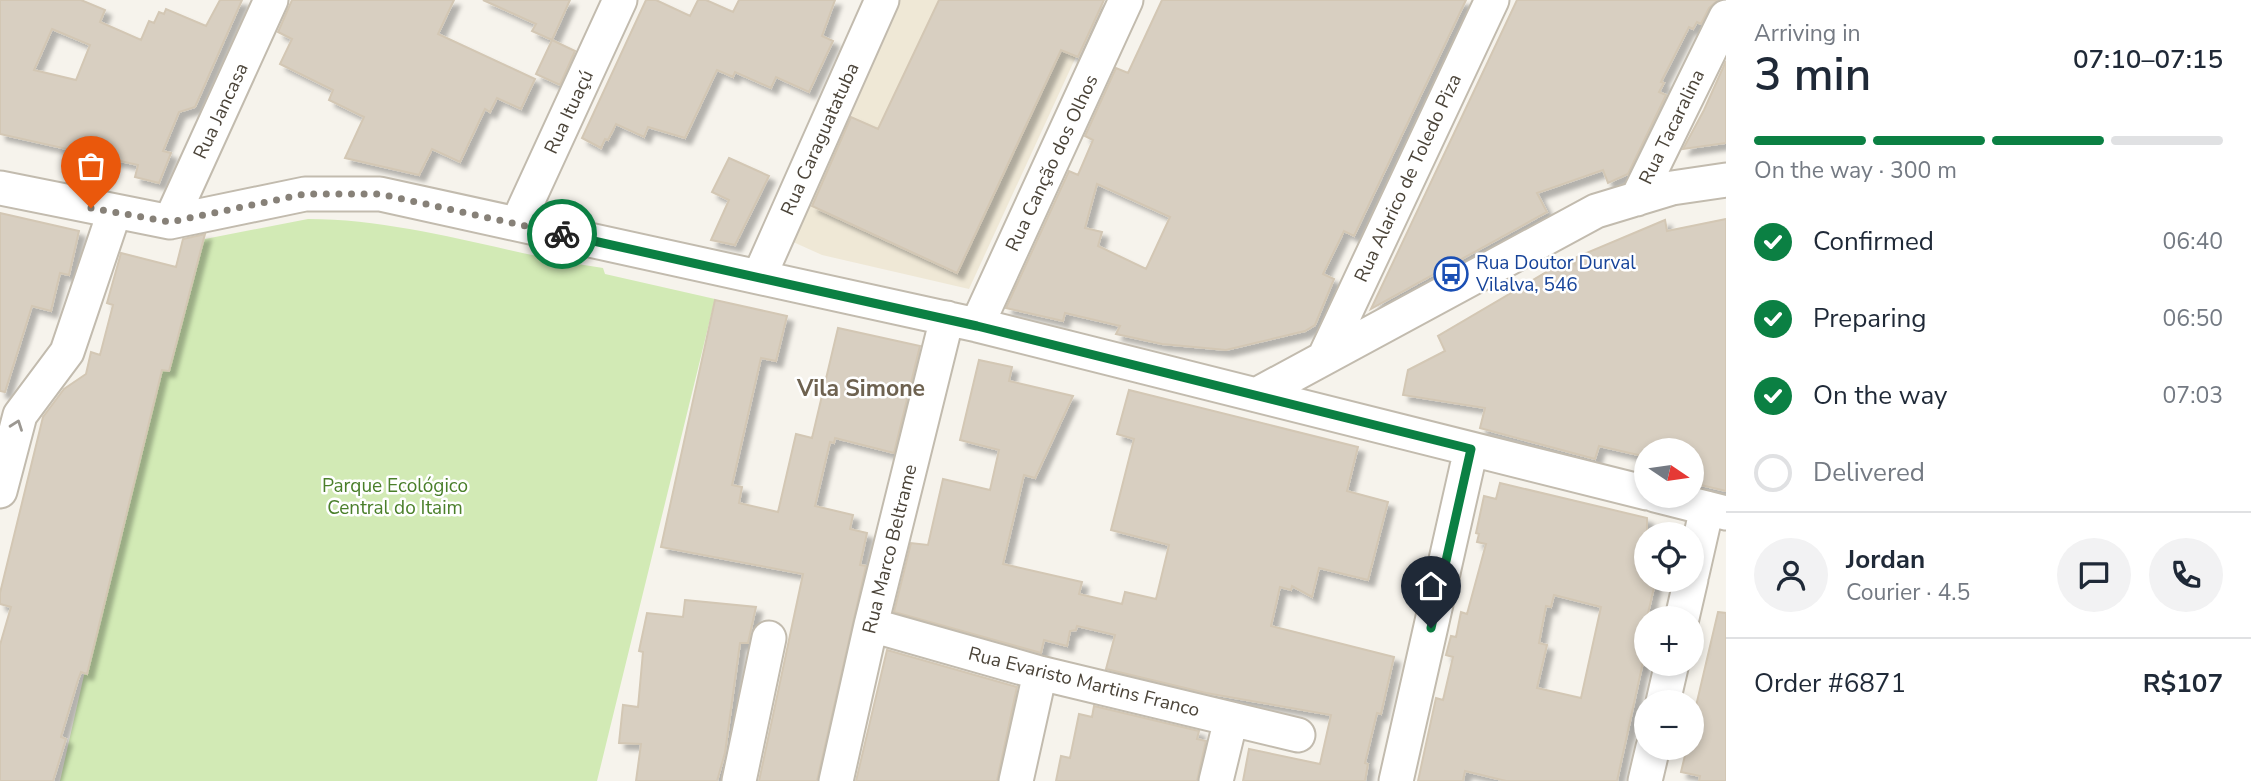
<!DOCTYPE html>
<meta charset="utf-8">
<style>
:root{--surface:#fff;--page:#f2f2f3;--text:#1f2937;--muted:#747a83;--line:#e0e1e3;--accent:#0b8043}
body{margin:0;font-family:"Nunito Sans",sans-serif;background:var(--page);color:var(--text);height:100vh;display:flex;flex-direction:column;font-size:26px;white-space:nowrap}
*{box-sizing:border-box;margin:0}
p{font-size:23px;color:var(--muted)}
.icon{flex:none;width:38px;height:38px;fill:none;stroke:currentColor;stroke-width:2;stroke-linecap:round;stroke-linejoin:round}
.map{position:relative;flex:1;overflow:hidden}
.drawer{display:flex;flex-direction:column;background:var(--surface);width:525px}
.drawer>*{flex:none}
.needle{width:46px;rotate:103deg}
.tools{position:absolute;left:1634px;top:438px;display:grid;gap:14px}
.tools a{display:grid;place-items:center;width:70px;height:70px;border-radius:50%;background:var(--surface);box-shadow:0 4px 10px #0003;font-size:35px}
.pin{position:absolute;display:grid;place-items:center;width:60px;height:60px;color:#fff;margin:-72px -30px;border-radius:50% 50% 50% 0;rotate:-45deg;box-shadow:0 0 7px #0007}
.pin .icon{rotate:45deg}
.courier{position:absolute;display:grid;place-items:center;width:70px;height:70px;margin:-35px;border:5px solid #0b8043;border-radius:50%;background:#fff;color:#222;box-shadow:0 2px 9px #0007}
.head em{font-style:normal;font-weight:600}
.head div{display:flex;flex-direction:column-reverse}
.head{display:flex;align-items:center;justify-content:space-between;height:119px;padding:0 28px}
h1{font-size:46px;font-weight:600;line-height:52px}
.bar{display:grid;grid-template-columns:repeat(4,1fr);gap:10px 7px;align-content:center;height:84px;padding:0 28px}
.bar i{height:9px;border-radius:5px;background:var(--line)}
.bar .on{background:var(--accent)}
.bar p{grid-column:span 4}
.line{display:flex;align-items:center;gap:18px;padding:0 28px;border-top:2px solid var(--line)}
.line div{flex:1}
.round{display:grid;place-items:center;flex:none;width:74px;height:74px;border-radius:37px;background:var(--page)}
ol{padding:0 28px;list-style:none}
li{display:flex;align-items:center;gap:21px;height:77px}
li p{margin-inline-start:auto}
li .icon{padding:7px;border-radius:50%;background:var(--accent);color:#fff;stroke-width:4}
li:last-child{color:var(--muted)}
li i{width:38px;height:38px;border:4px solid var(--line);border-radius:50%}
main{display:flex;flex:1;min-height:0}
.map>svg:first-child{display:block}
.education{fill:#efe8d6}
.green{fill:#d2eab5}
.building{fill:#d8cfc1;stroke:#d3c7b4;stroke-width:2;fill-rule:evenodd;filter:url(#shadow)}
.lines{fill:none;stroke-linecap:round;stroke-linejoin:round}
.minor-casing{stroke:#c2bbae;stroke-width:37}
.minor{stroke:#fff;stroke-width:33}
.oneway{stroke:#9c9892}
.done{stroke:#878178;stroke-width:7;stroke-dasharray:0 12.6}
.route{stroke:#0b8043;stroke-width:9}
.labels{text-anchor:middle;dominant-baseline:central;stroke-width:5;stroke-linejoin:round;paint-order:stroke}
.street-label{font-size:19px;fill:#4b4439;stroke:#fff}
.transit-label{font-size:19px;fill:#164399;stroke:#fff;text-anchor:start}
.park-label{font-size:19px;fill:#4a7f2a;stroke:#fff}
.quarter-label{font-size:23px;font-weight:bold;fill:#6e6250;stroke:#fff}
</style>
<main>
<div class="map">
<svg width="1726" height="781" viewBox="0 0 1726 781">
<defs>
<filter id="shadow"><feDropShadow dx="6" dy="6" stdDeviation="2" flood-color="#0004"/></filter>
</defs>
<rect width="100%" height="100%" fill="#f6f3ec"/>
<!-- education -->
<path class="education" d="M 899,0 L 1073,0 L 1097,11 L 969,289 L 822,255 L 791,241 Z"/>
<!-- green -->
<path class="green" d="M 308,219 C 408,219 505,254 603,268 L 605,274 L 715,299 L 597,781 L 60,781 L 180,252 L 200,240 Z"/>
<!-- building -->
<path class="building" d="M 0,0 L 81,0 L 105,10 L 100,22 L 141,40 L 149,21 L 154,23 L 159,12 L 164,14 L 166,9 L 206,26 L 220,0 L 242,0 L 195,107 L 179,112 L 163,151 L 171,153 L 159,183 L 135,177 L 138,165 L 0,134 ZM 52,29 L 90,45 L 76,80 L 34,70 Z
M 292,0 L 454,0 L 438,34 L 535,79 L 521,109 L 497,98 L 490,112 L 485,109 L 460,162 L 432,149 L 419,175 L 345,158 L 364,117 L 329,100 L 333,90 L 280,64 L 292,39 L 278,32 Z
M 483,0 L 570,0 L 552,40 L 532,31 L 536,24 Z
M 646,0 L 656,0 L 690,16 L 698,0 L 706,0 L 733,12 L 739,0 L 835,0 L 822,36 L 833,41 L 809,92 L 776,77 L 771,88 L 735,72 L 733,77 L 717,70 L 685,138 L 648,127 L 644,137 L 616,124 L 608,140 L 605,139 L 601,148 L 582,138 Z
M 939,0 L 1104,0 L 1078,57 L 1061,50 L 957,273 L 812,206 L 851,117 L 878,129 Z
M 1162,0 L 1466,0 L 1354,236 L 1344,231 L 1323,274 L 1334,279 L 1315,325 L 1305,331 L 1226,350 L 1162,344 L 1116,334 L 1120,326 L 1065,313 L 1063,321 L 1006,308 L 1069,171 L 1078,175 L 1093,140 L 1085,136 L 1116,68 L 1128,73 ZM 1097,184 L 1170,217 L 1146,269 L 1098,246 L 1102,232 L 1085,228 Z
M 1517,0 L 1718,0 L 1709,8 L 1701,24 L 1697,22 L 1693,29 L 1689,27 L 1661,82 L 1664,83 L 1659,92 L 1666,95 L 1628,174 L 1608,183 L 1603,170 L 1537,193 L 1547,212 L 1371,309 Z
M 552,40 L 575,51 L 560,85 L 536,74 Z
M 1726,61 L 1726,143 L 1683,149 L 1704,110 Z
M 729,158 L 769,176 L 735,245 L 711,240 L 729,200 L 712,192 Z
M 0,213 L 79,231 L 69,275 L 60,273 L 51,311 L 32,306 L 5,392 L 0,391 Z
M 1726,219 L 1726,491 L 1692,483 L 1692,450 L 1647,450 L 1647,457 L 1599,446 L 1595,459 L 1480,428 L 1485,408 L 1403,395 L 1408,370 L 1445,351 L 1438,336 L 1550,270 L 1573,259 L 1575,264 L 1577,257 L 1665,220 L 1667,231 Z
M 205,234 L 169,371 L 162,370 L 87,674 L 81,672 L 78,680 L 61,737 L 66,739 L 53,781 L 0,781 L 0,645 L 11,607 L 0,604 L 0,593 L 43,417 L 64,389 L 86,374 L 91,352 L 100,355 L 113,305 L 107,303 L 121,253 L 176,267 L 183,239 Z
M 715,300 L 787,316 L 776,361 L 761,358 L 732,485 L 742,487 L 739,503 L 778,512 L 796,434 L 812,438 L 838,328 L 920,346 L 894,453 L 835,438 L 834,443 L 830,442 L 815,506 L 853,515 L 850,529 L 867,533 L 860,565 L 866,566 L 817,781 L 759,781 L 803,574 L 661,547 Z
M 979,360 L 1012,367 L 1009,381 L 1073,396 L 1035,478 L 1024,475 L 1003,564 L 1082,582 L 1079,594 L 1122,604 L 1125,592 L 1156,599 L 1169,545 L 1111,530 L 1134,439 L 1117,434 L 1129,390 L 1358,447 L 1347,491 L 1388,502 L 1368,580 L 1319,568 L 1312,597 L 1292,586 L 1291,590 L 1280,587 L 1271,626 L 1394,657 L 1381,714 L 1377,713 L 1365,763 L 1368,764 L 1365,781 L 1243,781 L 1249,749 L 1320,764 L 1331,715 L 1206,693 L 1106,669 L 1115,635 L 1077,626 L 1076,630 L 1070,631 L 1067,646 L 1044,640 L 1041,653 L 894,612 L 911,543 L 928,545 L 943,479 L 990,490 L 999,450 L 960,440 Z
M 1500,483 L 1647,518 L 1647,579 L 1656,579 L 1639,652 L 1645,653 L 1617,781 L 1506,781 L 1465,771 L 1463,781 L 1418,781 L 1436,698 L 1443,700 L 1453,657 L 1446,655 L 1451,636 L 1456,637 L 1461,612 L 1467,614 L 1486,544 L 1477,542 L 1479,534 L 1476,533 L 1484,496 L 1496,499 ZM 1554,595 L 1601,607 L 1581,698 L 1537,688 L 1547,645 L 1539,643 L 1546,606 L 1551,607 Z
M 685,600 L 756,607 L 748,643 L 740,643 L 725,753 L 717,781 L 636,781 L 641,744 L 619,743 L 623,705 L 638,707 L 643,652 L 639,651 L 647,613 L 683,617 Z
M 1718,612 L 1726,613 L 1726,781 L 1699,781 L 1700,776 L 1681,772 L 1687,747 L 1692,747 L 1692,723 Z
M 887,650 L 1017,687 L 997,781 L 856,781 Z
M 1094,706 L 1199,731 L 1197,739 L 1206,741 L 1197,781 L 1056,781 L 1061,756 L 1070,758 L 1079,714 L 1092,717 Z"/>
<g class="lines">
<defs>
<path id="minor" d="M 0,188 L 170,222 L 305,194 L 380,194 L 977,325 L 1647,493
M 1637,199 L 1726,17
M 170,222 L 271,0
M 517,224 L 620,0
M 759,277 L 882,0
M 977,325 L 1126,0
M 1325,356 L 1492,0
M 1256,395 L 1596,211 L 1672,188 L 1726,180
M 0,491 L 20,415 L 67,352 L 114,213
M 1655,495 L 1726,513
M 1692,574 L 1707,508
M 1682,618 L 1691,579
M 871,625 L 1040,673 L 1298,735
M 1663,702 L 1672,663
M 739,781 L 769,638
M 836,781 L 871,625 L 947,318
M 1016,781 L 1040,673
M 1216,781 L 1231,719
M 1396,781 L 1471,449
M 1645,781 L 1653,747"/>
</defs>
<!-- minor casing -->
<use href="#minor" class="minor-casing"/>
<!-- minor -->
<use href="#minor" class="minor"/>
</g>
<!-- one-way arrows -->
<defs><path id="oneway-chevron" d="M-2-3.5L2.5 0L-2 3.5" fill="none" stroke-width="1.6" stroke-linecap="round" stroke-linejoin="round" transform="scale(1.75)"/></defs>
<use class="oneway" href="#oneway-chevron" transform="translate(17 425) rotate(-70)"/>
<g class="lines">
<!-- done -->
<path class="done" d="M 91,208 L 170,222 L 305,194 L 380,194 L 562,234"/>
<!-- route -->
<path class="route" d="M 562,234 L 977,326 L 1471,449 L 1431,628"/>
</g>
<!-- icons -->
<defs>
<symbol id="bus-ring" viewBox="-11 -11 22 22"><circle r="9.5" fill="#fff" stroke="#1a4fb4" stroke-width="1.5"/><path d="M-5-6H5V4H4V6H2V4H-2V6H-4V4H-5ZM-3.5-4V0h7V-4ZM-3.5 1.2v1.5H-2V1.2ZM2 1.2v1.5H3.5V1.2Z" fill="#1a4fb4"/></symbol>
</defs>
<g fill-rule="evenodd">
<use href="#bus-ring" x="1432" y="255" width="38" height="38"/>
</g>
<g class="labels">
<!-- street labels -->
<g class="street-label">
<text transform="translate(221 111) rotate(-65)">Rua Jancasa</text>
<text transform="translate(569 112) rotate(-65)">Rua Ituaçú</text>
<text transform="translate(1672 127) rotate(-64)">Rua Tacaralina</text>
<text transform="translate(820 139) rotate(-66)">Rua Caraguatatuba</text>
<text transform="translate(1052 163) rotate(-65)">Rua Canção dos Olhos</text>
<text transform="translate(1408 178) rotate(-65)">Rua Alarico de Toledo Piza</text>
<text transform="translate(890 549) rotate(-76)">Rua Marco Beltrame</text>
<text transform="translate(1084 682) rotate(14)">Rua Evaristo Martins Franco</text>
</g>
<!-- transit labels -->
<g class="transit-label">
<text x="1476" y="263">Rua Doutor Durval<tspan x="1476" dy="22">Vilalva, 546</tspan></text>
</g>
<!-- park labels -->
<g class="park-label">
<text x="395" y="486">Parque Ecológico<tspan x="395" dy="22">Central do Itaim</tspan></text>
</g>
<!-- quarter labels -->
<g class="quarter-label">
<text x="861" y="388">Vila Simone</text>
</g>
</g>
</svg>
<div class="tools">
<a><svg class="needle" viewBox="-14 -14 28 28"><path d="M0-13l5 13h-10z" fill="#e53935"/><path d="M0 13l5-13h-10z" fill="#747a83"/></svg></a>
<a><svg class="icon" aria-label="locate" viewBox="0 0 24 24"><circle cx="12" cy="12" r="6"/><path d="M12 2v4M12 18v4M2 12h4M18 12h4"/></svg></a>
<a>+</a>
<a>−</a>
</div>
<div class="pin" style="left:91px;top:208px;background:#ea580c"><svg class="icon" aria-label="bag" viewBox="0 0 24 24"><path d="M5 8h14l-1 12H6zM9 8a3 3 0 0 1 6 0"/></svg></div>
<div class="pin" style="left:1431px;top:628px;background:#1f2937"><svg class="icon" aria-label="home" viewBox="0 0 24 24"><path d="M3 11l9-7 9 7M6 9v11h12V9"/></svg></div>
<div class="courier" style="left:562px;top:234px"><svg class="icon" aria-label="bike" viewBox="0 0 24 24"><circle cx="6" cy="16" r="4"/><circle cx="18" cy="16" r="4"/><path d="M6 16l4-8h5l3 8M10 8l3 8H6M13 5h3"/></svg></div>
</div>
<section class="drawer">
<div class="head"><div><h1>3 min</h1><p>Arriving in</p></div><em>07:10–07:15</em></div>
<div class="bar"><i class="on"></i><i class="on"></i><i class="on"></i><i></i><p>On the way · 300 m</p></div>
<ol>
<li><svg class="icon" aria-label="check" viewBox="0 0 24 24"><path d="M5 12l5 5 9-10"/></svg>Confirmed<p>06:40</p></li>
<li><svg class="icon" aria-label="check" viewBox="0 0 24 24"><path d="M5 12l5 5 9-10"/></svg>Preparing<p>06:50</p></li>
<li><svg class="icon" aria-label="check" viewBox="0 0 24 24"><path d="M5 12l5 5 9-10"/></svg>On the way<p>07:03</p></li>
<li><i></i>Delivered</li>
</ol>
<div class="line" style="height:126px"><a class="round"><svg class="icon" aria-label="person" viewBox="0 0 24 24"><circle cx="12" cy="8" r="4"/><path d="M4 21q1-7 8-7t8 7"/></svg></a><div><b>Jordan</b><p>Courier · 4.5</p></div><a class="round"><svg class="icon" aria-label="chat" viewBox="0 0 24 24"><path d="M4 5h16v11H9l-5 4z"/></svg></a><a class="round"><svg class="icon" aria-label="phone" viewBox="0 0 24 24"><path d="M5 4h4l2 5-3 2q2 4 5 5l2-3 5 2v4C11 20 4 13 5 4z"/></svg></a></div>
<div class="line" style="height:91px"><div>Order #6871</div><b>R$107</b></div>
</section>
</main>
